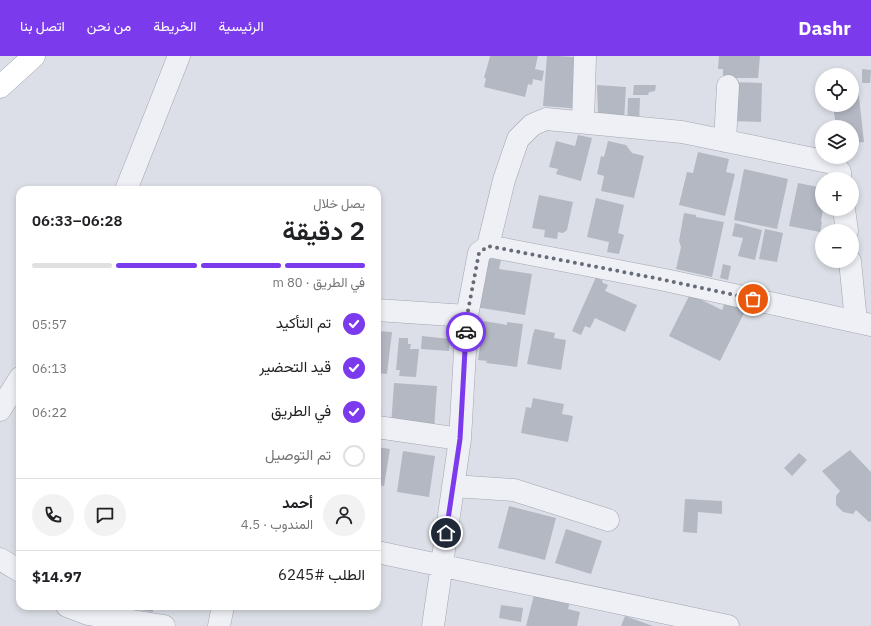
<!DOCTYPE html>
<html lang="ar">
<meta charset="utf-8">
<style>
:root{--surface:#fff;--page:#f2f2f2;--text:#202124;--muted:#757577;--line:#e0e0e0;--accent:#7c3aed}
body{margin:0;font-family:"IBM Plex Sans",Vazirmatn,sans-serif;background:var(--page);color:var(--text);direction:rtl;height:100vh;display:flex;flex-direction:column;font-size:15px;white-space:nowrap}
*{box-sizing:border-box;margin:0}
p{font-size:13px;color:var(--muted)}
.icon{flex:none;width:22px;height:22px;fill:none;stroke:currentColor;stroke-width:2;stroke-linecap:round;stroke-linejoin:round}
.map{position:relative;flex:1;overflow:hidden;direction:ltr}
.sheet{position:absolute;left:16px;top:130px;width:365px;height:424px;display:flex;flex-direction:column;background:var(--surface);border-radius:12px;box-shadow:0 2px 6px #0003;direction:rtl}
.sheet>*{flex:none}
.fabs{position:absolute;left:815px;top:12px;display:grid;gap:8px}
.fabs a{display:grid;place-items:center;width:44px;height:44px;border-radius:50%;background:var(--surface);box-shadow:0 2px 6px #0003;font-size:20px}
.pin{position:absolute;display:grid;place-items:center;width:34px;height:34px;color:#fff;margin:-17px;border:2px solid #fff;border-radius:50%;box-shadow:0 1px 4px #0007}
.courier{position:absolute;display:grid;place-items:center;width:40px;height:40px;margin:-20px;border:3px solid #7c3aed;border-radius:50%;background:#fff;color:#222;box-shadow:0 1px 5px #0007}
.summary em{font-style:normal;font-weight:600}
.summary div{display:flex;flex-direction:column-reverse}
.summary{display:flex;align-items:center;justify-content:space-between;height:68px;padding:0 16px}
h1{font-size:26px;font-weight:600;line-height:30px}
.bar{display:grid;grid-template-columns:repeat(4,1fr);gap:6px 4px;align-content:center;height:48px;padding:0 16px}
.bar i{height:5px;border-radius:3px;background:var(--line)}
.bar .selected{background:var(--accent)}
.bar p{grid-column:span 4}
.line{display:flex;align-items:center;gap:10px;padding:0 16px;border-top:1px solid var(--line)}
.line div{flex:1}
.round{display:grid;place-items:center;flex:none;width:42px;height:42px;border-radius:21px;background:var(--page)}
ol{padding:0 16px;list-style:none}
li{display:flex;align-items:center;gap:12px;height:44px}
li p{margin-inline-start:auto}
li .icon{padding:4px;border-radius:50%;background:var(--accent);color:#fff;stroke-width:4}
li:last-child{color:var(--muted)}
li i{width:22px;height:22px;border:2px solid var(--line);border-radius:50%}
header{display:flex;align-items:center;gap:24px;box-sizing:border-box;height:56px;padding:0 20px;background:var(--accent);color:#fff}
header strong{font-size:19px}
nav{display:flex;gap:22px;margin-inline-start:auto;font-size:14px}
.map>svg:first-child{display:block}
.building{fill:#b4b8c3}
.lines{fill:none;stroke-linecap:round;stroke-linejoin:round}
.minor-casing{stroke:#a2a6b1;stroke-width:23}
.major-casing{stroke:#9ca2b2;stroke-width:23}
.minor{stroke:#eff0f5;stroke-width:22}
.major{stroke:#fff;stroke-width:22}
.done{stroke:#666b78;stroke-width:4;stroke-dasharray:0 7.2}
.route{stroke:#7c3aed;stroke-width:5}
</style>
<header>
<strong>Dashr</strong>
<nav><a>الرئيسية</a><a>الخريطة</a><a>من نحن</a><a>اتصل بنا</a></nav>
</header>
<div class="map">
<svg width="871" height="570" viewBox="0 0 871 570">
<rect width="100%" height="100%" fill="#dcdfe7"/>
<!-- building -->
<path class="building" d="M 490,0 L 538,0 L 535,13 L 544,15 L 542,25 L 533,23 L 532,29 L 528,28 L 525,41 L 484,31 L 486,23 L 484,21 L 486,15 Z
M 547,0 L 559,0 L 587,2 L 582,53 L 543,50 Z
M 719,0 L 760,0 L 758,22 L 723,22 L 723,13 L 718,13 Z
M 862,13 L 871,14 L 870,27 L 862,27 Z
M 732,26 L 762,27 L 761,66 L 731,65 Z
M 597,29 L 626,31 L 624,65 L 598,57 Z
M 634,29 L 656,29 L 655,35 L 649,36 L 648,39 L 633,39 Z
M 852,32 L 858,32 L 864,86 L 852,87 L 852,71 L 836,71 L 833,49 L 852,49 Z
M 628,42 L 640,42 L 639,69 L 627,69 Z
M 578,79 L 592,82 L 581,125 L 556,118 L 558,113 L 549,111 L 556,85 L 575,90 Z
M 608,85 L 626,89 L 632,97 L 644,100 L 634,142 L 601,135 L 604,120 L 597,118 L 601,100 L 604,101 Z
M 698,96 L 729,103 L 726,116 L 735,118 L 725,160 L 679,149 L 687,116 L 693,117 Z
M 744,113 L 788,123 L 777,173 L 734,164 Z
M 798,127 L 818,131 L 817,134 L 819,135 L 821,133 L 822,133 L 822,153 L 823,153 L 821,165 L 822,166 L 820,176 L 789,170 Z
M 539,139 L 573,146 L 567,174 L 563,177 L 558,176 L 557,183 L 544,181 L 545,174 L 532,172 Z
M 596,142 L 624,149 L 618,177 L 624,179 L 619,198 L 607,196 L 609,186 L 587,181 Z
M 684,157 L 696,159 L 696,161 L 724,166 L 712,221 L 676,213 L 681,191 L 679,185 Z
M 735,167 L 762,174 L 755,204 L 738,200 L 743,182 L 732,180 Z
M 765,173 L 783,177 L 777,206 L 759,203 Z
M 483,201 L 501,204 L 499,213 L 532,218 L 525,259 L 475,251 Z
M 723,208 L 731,210 L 728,224 L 720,222 Z
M 596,221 L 602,224 L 603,227 L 608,229 L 605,235 L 637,249 L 625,276 L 595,262 L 590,272 L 585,270 L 581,279 L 572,275 Z
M 690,238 L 722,254 L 726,244 L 746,253 L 720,305 L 669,280 Z
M 484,265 L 507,269 L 507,266 L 523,268 L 517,311 L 486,307 L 487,305 L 478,304 Z
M 535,273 L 555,277 L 554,282 L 566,284 L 561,314 L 527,308 L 533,278 Z
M 377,275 L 392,276 L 387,318 L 377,317 Z
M 422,280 L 450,283 L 449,295 L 421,293 Z
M 399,282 L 408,282 L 408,288 L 411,288 L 410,293 L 419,293 L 416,321 L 399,320 L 400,314 L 396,314 Z
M 394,327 L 437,330 L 434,374 L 391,370 Z
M 533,342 L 564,348 L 562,358 L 573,360 L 568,386 L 521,377 L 526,351 L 531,352 Z
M 377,391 L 390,393 L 384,430 L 377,429 Z
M 850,394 L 871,416 L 871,465 L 869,466 L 856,454 L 853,458 L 843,456 L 836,449 L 836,440 L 840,435 L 822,415 Z
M 403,395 L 435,400 L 429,441 L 397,436 Z
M 799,397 L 807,404 L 792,420 L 784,412 Z
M 685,443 L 722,445 L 722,458 L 698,456 L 697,477 L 683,476 Z
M 509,450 L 556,462 L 545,504 L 498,492 Z
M 566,473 L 602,485 L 591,518 L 555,507 Z
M 535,535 L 571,542 L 568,553 L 580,556 L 577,570 L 526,570 Z
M 501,549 L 523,552 L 521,566 L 499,562 Z
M 135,550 L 153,550 L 153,556 L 134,553 Z
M 625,560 L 653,570 L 621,570 Z"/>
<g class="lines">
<defs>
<path id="minor" d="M 583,66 L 585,0
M 725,85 L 728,30
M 126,134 L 179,0
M 844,153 L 847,175
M 488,190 L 665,224 L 871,269
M 850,205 L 856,265
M 377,254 L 467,260
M 0,354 L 20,322
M 377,371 L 460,383
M 453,430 L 514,434 L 608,464
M 377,496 L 728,570
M 0,503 L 20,515
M 67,550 L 88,558 L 164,570
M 219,570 L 223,550
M 433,570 L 460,383 L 467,260 L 479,197 L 488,190 L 504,124 L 518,83 L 532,69 L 546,63 L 682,76 L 833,107 L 840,116 L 840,123"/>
<path id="major" d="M 0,31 L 34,0"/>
</defs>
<!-- minor casing -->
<use href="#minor" class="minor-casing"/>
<!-- major casing -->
<use href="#major" class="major-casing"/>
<!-- minor -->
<use href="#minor" class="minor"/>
<!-- major -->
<use href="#major" class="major"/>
</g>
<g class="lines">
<!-- done -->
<path class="done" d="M 466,276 L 467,260 L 479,197 L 488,190 L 665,224 L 753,243"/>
<!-- route -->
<path class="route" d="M 446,477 L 460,383 L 466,276"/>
</g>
</svg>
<div class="fabs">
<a><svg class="icon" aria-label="locate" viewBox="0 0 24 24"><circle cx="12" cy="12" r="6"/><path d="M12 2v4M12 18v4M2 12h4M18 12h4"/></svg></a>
<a><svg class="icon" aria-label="layers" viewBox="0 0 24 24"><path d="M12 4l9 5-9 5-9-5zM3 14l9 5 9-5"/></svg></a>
<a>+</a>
<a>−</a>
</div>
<div class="pin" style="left:753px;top:243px;background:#ea580c"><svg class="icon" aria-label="bag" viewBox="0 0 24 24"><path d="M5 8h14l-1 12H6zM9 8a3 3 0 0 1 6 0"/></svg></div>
<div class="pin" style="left:446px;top:477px;background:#1f2937"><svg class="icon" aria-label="home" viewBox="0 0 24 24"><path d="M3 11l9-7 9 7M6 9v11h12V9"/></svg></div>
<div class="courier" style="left:466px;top:276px"><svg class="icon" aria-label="car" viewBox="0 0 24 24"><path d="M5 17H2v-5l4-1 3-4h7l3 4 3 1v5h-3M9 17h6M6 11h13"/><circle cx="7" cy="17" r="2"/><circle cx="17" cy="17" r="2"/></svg></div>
<section class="sheet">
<div class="summary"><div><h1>2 دقيقة</h1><p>يصل خلال</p></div><em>06:28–06:33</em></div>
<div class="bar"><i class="selected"></i><i class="selected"></i><i class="selected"></i><i></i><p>في الطريق · 80 m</p></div>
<ol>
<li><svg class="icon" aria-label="check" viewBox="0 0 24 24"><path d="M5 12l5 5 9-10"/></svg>تم التأكيد<p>05:57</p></li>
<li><svg class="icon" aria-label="check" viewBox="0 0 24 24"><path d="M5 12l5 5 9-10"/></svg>قيد التحضير<p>06:13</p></li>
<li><svg class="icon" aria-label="check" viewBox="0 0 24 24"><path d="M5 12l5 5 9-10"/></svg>في الطريق<p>06:22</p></li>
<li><i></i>تم التوصيل</li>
</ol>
<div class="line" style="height:72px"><a class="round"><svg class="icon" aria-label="person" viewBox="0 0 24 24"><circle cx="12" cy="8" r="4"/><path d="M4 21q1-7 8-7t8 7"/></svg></a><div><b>أحمد</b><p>المندوب · 4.5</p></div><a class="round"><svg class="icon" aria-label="chat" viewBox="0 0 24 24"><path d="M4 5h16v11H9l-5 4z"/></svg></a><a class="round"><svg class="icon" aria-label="phone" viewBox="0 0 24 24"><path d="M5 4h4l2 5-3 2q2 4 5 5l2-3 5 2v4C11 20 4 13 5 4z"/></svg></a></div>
<div class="line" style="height:52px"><div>الطلب #6245</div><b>$14.97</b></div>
</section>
</div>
